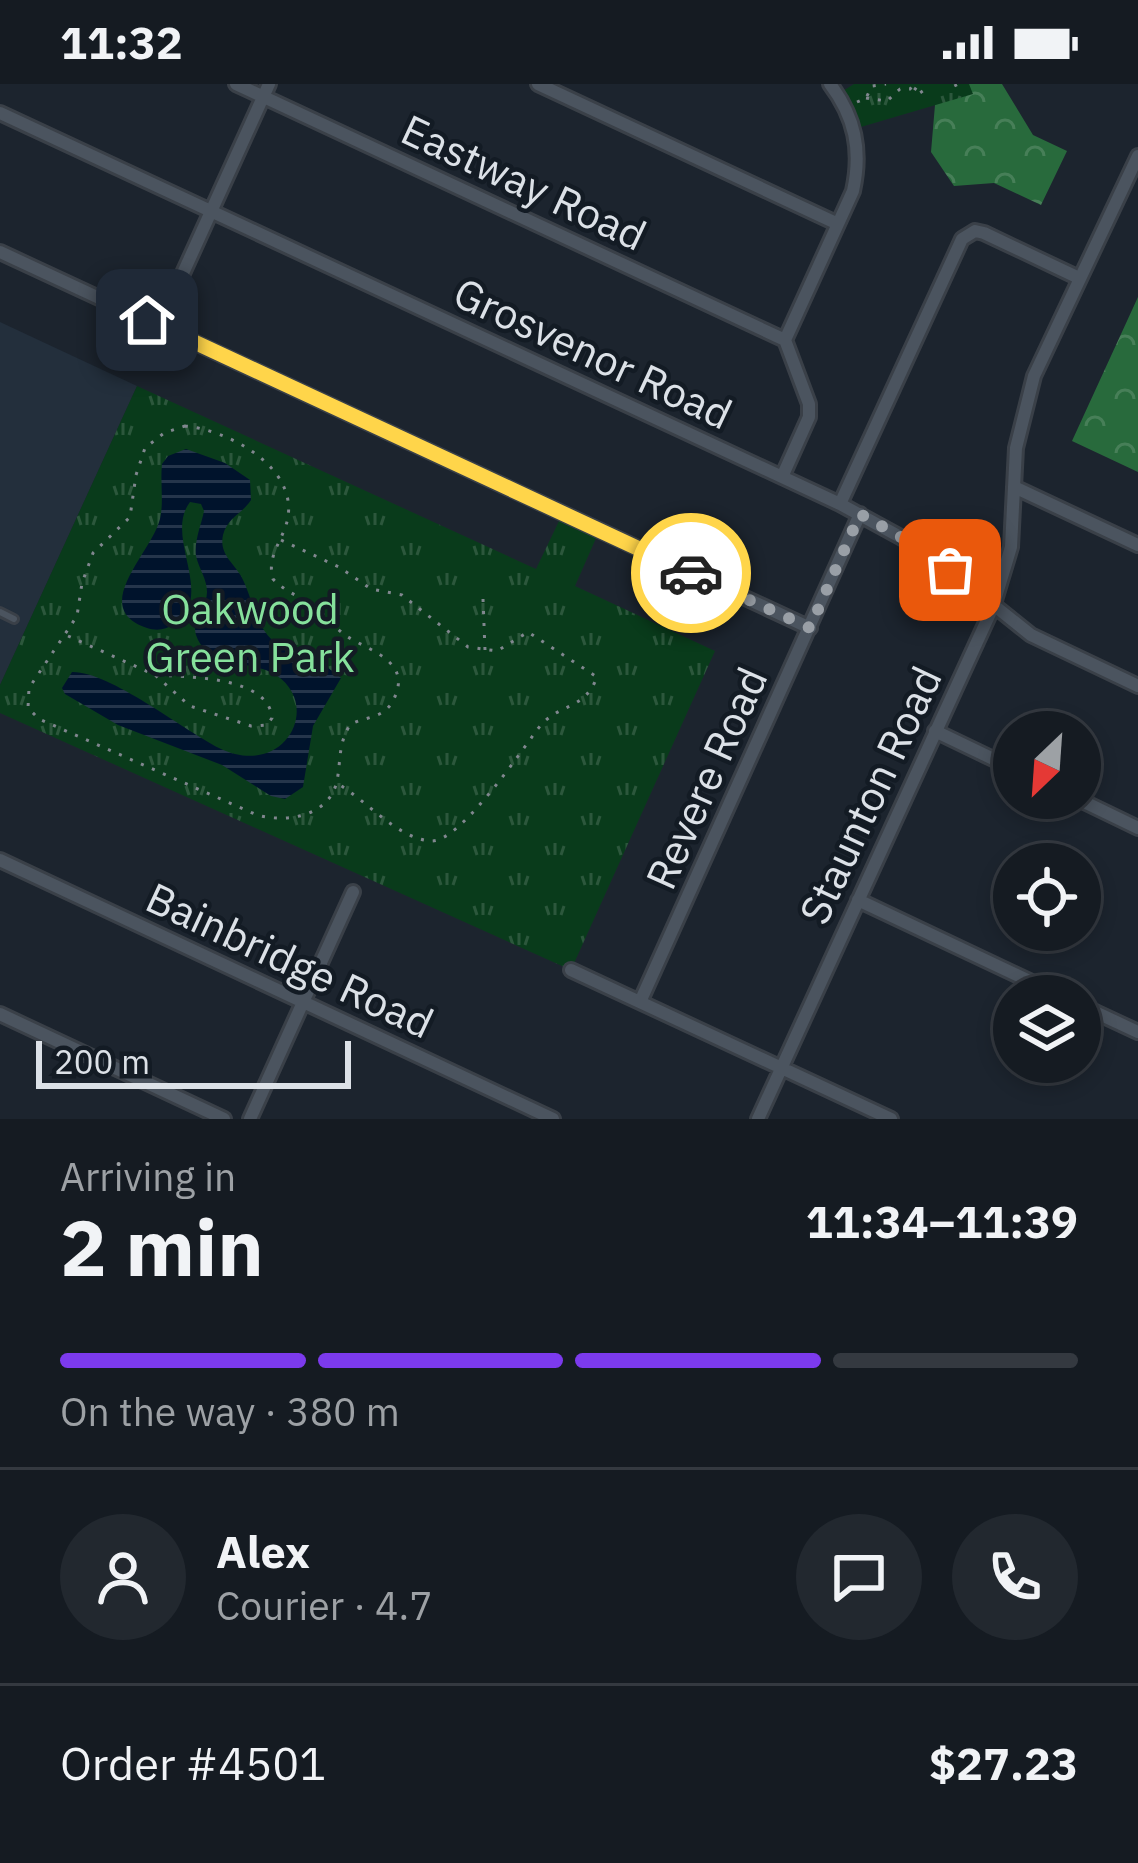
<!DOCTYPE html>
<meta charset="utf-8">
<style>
:root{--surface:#151b22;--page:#22282f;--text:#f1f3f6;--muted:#9da1a5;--line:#343940;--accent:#7c3aed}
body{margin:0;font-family:"IBM Plex Sans",sans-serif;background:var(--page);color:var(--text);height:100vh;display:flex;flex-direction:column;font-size:45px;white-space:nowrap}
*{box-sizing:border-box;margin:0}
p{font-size:39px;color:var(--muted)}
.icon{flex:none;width:66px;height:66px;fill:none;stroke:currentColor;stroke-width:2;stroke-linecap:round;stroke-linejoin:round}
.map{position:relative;height:1035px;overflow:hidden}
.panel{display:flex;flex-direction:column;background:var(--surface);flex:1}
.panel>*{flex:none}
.needle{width:78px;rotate:205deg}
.buttons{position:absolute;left:993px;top:627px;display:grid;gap:24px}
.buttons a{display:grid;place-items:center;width:108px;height:108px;border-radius:50%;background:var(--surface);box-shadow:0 6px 18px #0003,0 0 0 3px var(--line);font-size:60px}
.scale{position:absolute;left:36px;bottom:30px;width:315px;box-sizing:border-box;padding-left:12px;border:6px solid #dce1e7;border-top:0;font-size:33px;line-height:42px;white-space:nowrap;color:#dce1e7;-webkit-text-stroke:9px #131b24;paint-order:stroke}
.pin{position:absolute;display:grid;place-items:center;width:102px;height:102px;color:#fff;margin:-51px;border-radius:24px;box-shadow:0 6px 18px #0006}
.courier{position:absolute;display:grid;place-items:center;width:120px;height:120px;margin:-60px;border:9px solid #ffd54a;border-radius:50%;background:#fff;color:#222;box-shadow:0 3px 15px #0007}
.headline em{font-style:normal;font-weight:800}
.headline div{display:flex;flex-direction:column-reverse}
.headline{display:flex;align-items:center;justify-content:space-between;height:204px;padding:0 60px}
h1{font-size:78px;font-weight:800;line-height:90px}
.bar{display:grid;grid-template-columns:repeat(4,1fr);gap:18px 12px;align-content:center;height:144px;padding:0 60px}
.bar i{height:15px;border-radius:9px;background:var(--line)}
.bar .on{background:var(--accent)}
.bar p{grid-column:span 4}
.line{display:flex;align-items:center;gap:30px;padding:0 60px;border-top:3px solid var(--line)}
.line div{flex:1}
.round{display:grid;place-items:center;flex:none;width:126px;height:126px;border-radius:63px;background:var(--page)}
.status{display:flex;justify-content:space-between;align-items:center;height:84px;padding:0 60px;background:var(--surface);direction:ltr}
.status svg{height:33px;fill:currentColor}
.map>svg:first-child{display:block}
.built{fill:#232f3c}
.forest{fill:url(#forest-crowns)}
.park{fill:url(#park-tufts)}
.water{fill:url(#water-rules)}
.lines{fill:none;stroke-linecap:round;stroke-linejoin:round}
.service-casing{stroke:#3a4048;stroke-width:12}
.minor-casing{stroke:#3a4048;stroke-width:18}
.path{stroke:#81878f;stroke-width:3;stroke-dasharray:3 9;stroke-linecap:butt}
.service{stroke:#4b545f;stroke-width:6}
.minor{stroke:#4b545f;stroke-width:12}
.done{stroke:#999fa6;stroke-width:12;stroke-dasharray:0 21.6}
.route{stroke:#ffd54a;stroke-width:15}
.labels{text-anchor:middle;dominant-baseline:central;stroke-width:9;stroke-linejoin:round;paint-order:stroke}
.street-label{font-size:42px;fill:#dce1e7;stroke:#131b24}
.park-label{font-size:42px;fill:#86e19c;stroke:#131b24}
</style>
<div class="status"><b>11:32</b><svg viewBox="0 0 49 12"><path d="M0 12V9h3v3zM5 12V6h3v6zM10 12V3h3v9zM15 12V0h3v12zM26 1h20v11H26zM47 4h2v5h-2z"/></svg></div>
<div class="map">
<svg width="1138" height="1035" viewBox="0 0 1138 1035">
<defs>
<pattern id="forest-crowns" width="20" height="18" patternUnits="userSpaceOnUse" patternTransform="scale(3)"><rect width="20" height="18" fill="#286a3c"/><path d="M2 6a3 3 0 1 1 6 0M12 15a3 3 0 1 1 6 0" fill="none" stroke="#477f58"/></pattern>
<pattern id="park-tufts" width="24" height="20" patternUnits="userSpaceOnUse" patternTransform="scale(3)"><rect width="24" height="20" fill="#093b1b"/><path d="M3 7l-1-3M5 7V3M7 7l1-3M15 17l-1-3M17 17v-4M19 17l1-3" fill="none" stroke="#2c573c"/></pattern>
<pattern id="water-rules" width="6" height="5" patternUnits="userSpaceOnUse" patternTransform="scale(3)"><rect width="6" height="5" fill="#00132c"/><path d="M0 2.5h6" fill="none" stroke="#25354b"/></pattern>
</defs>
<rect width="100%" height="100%" fill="#1c242e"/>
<!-- built -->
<path class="built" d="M 0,238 L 137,302 L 0,601 Z"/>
<!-- forest -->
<path class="forest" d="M 925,0 L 1002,0 L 1033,51 L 1067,67 L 1041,121 L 994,99 L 954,102 L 931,68 L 935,21 Z
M 1138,213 L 1138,388 L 1072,357 Z"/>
<!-- park -->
<path class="park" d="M 854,0 L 969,0 L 973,10 L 854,45 L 838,10 Z
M 137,302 L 536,485 L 560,435 L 597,452 L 575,502 L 715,567 L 571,886 L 0,629 L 0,601 Z"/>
<!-- water -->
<path class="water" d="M 186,365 L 225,379 L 250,396 L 251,416 C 243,429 227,434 223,451 C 219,470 233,478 241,492 C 255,518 254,547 283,564 C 302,575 325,578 341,594 L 313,642 L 303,703 L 285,715 L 271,712 L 222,681 L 118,641 L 65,610 L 62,604 L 72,588 C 109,587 182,645 219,664 C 284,696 323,622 276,591 C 252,575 208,586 196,551 C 191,535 207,524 207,508 C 207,495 199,485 196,472 C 194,457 201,442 204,427 L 201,420 L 190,418 C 163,453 217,512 174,540 C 166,546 156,547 147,544 C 88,524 151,470 160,435 C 164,417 160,399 162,380 L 168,372 Z"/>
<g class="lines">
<defs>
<path id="service" d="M 0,528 L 14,535"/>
<path id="minor" d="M 236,0 L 785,256
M 538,0 L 838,140
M 0,29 L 840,420 L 926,467 L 1031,551 L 1138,602
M 0,168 L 810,544
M 159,242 L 269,0
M 782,393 L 809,333 L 809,320 L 785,256 L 853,107 C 862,66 855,33 830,0
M 1014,403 L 1138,461
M 840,420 L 962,155 L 975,147 L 984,149 L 1079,194
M 935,647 L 1014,685
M 1076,714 L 1138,744
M 0,776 L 553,1035
M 858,816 L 1061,912
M 571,886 L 891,1035
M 640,918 L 860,430
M 1080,921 L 1138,948
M 0,930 L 224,1035
M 250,1035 L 353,808
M 758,1035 L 993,523 L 1011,463 L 1016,364 L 1034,292 L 1138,72"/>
</defs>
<!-- service casing -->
<use href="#service" class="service-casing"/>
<!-- minor casing -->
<use href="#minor" class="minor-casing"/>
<!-- path -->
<path class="path" d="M 955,0 L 960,10
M 914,4 L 923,10 L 916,0
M 866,14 L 887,17 L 900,5 L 910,5 L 914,0
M 857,18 L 866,14 L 872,2 L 886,0
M 185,342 C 228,346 296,382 288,433 C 284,456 266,471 273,495 C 284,507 299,512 312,521 C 325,530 334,544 348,553 C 372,568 416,579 391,620 C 381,635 362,633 350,641 C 338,660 341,676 337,697 C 329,733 286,739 257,731 L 39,635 L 28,624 L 29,604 L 77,532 L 82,499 L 93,469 L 130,433 L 136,391 L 145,364 L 164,349 Z
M 281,456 L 339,483 L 371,505 L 402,511 L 468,563 L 497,567 L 528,548 L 597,593 C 584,628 557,618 537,646 C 520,669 459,759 431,757 C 398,755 366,716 338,700
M 483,515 L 485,566
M 68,552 L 155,591 L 190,622 L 251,642 L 267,641 L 272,634 C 269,592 187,593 155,591"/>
<!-- service -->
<use href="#service" class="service"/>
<!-- minor -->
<use href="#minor" class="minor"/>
</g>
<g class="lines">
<!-- done -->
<path class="done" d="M 691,489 L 810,544 L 860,430 L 926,467 L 950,486"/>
<!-- route -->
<path class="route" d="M 147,236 L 691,489"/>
</g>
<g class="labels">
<!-- street labels -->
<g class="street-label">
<text transform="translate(524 98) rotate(25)">Eastway Road</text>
<text transform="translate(593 269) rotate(25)">Grosvenor Road</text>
<text transform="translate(706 694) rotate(-66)">Revere Road</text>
<text transform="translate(870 711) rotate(-65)">Staunton Road</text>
<text transform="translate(290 876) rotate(25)">Bainbridge Road</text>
</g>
<!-- park labels -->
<g class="park-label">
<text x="250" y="524">Oakwood<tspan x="250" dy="48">Green Park</tspan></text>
</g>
</g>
</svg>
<div class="buttons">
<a><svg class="needle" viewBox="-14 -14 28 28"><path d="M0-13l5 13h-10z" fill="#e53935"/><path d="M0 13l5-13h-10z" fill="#9da1a5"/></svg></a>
<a><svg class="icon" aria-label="locate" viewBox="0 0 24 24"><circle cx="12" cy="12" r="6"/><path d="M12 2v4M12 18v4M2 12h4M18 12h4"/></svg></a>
<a><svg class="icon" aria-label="layers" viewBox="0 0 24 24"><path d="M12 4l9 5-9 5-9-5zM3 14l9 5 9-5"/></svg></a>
</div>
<div class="scale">200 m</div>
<div class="pin" style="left:950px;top:486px;background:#ea580c"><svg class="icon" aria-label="bag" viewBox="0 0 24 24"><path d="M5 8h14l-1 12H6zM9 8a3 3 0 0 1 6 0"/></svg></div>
<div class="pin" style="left:147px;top:236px;background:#1f2937"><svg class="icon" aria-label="home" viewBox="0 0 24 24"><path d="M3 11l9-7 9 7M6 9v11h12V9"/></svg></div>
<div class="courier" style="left:691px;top:489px"><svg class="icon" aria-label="car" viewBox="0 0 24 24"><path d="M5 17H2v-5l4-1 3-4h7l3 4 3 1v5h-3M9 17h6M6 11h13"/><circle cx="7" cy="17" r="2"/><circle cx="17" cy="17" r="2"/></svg></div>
</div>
<section class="panel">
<div class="headline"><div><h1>2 min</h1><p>Arriving in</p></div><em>11:34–11:39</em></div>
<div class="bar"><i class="on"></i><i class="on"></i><i class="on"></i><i></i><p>On the way · 380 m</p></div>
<div class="line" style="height:216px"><a class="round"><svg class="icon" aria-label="person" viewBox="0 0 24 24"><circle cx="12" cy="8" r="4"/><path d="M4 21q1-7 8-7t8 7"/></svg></a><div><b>Alex</b><p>Courier · 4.7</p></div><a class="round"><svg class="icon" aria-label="chat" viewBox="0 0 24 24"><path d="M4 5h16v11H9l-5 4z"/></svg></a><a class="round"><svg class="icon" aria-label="phone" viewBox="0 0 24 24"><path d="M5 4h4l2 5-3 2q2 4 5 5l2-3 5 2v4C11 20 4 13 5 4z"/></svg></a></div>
<div class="line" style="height:156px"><div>Order #4501</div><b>$27.23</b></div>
</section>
